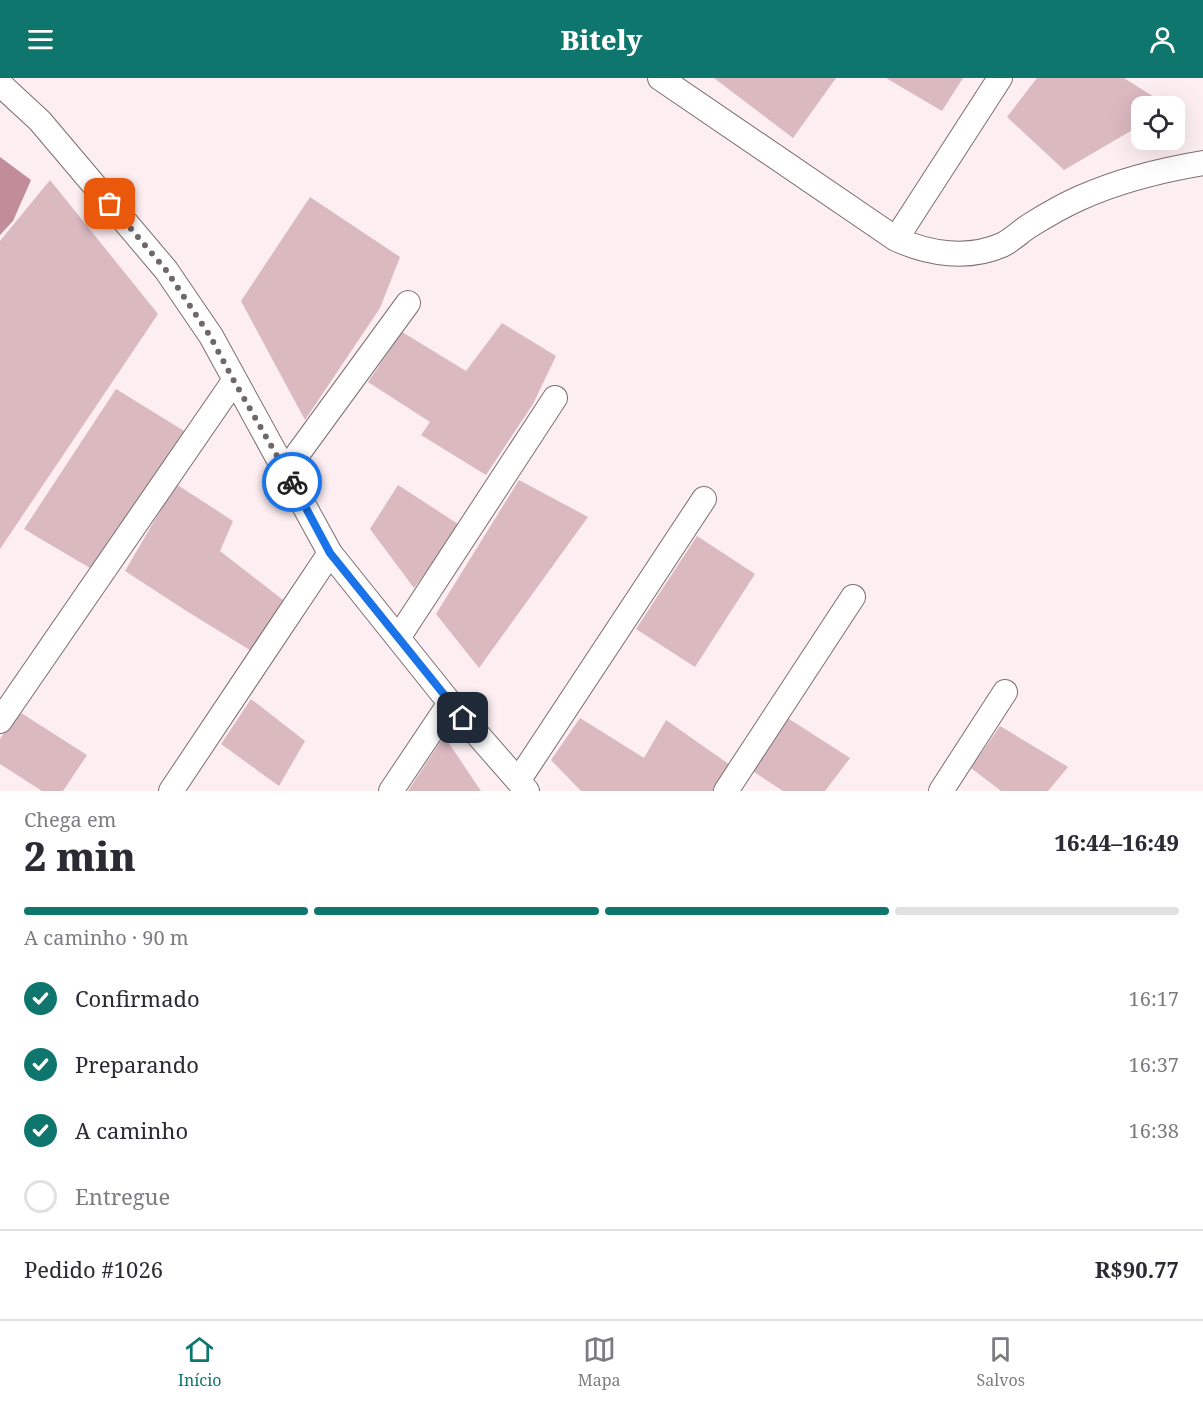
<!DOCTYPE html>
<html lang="pt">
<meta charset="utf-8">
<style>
:root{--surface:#fff;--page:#f7f7f7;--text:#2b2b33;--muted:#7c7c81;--line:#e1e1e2;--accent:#0f766e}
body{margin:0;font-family:"Noto Serif",serif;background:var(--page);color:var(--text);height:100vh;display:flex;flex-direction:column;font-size:22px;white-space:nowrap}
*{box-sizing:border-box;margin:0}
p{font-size:20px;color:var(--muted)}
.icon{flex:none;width:33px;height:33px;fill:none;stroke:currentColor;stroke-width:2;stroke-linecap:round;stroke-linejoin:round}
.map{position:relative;height:713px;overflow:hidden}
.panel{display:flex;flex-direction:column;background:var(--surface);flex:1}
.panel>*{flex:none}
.buttons{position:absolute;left:1131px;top:18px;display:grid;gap:12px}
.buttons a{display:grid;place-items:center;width:54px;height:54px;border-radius:12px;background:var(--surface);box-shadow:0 6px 24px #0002;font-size:30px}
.pin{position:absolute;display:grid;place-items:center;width:51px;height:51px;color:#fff;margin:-26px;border-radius:12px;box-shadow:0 3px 9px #0006}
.courier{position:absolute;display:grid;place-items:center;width:60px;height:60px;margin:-30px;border:4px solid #1a73e8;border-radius:50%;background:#fff;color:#222;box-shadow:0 2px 8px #0007}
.overview em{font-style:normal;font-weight:800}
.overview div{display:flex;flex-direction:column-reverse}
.overview{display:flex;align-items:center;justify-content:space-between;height:102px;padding:0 24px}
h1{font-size:39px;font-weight:800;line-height:45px}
.bar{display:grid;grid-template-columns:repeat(4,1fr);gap:9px 6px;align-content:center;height:72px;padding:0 24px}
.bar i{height:8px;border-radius:4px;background:var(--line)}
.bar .on{background:var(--accent)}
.bar p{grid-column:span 4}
.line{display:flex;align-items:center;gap:15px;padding:0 24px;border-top:2px solid var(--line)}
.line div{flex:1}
ol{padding:0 24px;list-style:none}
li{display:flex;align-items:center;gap:18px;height:66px}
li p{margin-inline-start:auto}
li .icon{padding:6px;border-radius:50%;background:var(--accent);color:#fff;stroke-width:4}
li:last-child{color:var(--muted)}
li i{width:33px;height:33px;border:3px solid var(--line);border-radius:50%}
header{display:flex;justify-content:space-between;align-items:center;height:78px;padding:0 24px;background:var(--accent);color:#fff;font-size:27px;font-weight:800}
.tab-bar{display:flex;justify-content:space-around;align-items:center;height:84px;border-top:2px solid var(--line);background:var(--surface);font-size:16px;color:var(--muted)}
.tab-bar a{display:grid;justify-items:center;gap:3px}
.tab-bar .on{color:var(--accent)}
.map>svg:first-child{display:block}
.green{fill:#dab9bf}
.water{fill:#c08d98}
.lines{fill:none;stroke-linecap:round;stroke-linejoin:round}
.minor-casing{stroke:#7b6e71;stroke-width:26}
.minor{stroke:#fff;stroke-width:24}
.done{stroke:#6f6768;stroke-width:6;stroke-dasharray:0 10.8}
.route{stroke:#1a73e8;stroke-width:8}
</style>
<header><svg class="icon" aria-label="menu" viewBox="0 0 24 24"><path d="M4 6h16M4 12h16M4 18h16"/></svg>Bitely<svg class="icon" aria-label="person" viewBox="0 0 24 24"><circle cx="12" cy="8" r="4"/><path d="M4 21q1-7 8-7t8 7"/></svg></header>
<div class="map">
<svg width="1203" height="713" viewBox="0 0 1203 713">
<rect width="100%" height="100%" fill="#fdeef1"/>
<!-- green -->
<path class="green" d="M 714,0 L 836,0 L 793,60 Z
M 886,0 L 963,0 L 942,33 Z
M 1037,0 L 1124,0 L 1168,28 L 1142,28 L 1141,47 L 1064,92 L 1007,39 Z
M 50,102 L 158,236 L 0,471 L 0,163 Z
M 310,119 L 400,179 L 380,230 L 305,342 L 241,223 Z
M 502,245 L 556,278 L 533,326 L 486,397 L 421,357 L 430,344 L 368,304 L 402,254 L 466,293 Z
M 116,311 L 189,356 L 95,493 L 24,451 Z
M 519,402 L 588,439 L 479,590 L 436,536 Z
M 176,406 L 233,443 L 220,473 L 287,525 L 253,574 L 185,532 L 125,493 Z
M 398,407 L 461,448 L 414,510 L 370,451 Z
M 697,458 L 755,496 L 695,589 L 636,551 Z
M 251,621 L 305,663 L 279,708 L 221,666 Z
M 18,633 L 87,677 L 63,713 L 42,713 L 0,686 L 0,661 Z
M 786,639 L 850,680 L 825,713 L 783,713 L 751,692 Z
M 580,640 L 644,680 L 666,642 L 730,687 L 713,713 L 581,713 L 551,682 Z
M 1000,648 L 1068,689 L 1048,713 L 1001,713 L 971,690 Z
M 444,658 L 481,713 L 408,713 Z"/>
<!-- water -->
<path class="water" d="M 0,79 L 31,102 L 13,143 L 0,157 Z"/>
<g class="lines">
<defs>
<path id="minor" d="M 660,0 L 896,161 C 929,176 968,182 1002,167 C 1012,162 1020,154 1029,148 C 1045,138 1062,128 1080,120 C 1120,102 1161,92 1203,85
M 0,6 L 40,43 L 166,192 L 211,258 L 330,475 L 450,625 L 527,713
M 896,161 L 1000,0
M 286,392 L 408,225
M 398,560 L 555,320
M 0,643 L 234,303
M 518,703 L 704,421
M 171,713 L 330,475
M 391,713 L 450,625
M 726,713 L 853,519
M 941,713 L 1005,614"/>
</defs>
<!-- minor casing -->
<use href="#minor" class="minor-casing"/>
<!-- minor -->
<use href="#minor" class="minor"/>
</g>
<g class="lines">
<!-- done -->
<path class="done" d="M 110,126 L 166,192 L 210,258 L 234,303 L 292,404"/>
<!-- route -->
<path class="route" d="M 292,404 L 330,475 L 463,640"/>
</g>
</svg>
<div class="buttons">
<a><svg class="icon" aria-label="locate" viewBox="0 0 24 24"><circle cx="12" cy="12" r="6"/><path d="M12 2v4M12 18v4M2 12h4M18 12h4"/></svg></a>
</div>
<div class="pin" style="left:110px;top:126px;background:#ea580c"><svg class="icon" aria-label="bag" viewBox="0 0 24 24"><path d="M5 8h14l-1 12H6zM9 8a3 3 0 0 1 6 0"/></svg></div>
<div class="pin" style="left:463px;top:640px;background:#1f2937"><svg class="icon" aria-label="home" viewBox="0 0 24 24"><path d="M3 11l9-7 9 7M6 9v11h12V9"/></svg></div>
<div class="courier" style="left:292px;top:404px"><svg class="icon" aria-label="bike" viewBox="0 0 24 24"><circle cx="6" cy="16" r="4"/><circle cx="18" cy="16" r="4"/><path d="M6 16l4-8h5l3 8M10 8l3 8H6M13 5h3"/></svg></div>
</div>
<section class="panel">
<div class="overview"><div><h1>2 min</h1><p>Chega em</p></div><em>16:44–16:49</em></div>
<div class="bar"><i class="on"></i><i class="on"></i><i class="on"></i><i></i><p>A caminho · 90 m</p></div>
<ol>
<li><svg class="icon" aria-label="check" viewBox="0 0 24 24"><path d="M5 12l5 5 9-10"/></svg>Confirmado<p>16:17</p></li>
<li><svg class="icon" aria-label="check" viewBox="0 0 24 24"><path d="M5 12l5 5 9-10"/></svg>Preparando<p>16:37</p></li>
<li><svg class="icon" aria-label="check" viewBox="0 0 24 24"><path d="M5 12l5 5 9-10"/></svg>A caminho<p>16:38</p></li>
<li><i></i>Entregue</li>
</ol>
<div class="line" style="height:78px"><div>Pedido #1026</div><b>R$90.77</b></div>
</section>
<nav class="tab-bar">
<a class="on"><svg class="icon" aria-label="home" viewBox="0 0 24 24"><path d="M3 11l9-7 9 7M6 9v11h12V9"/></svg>Início</a>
<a><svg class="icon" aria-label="map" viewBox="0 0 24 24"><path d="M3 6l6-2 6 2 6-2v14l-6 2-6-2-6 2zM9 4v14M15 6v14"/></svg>Mapa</a>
<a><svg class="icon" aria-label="saved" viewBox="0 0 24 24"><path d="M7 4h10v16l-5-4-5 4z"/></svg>Salvos</a>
</nav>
